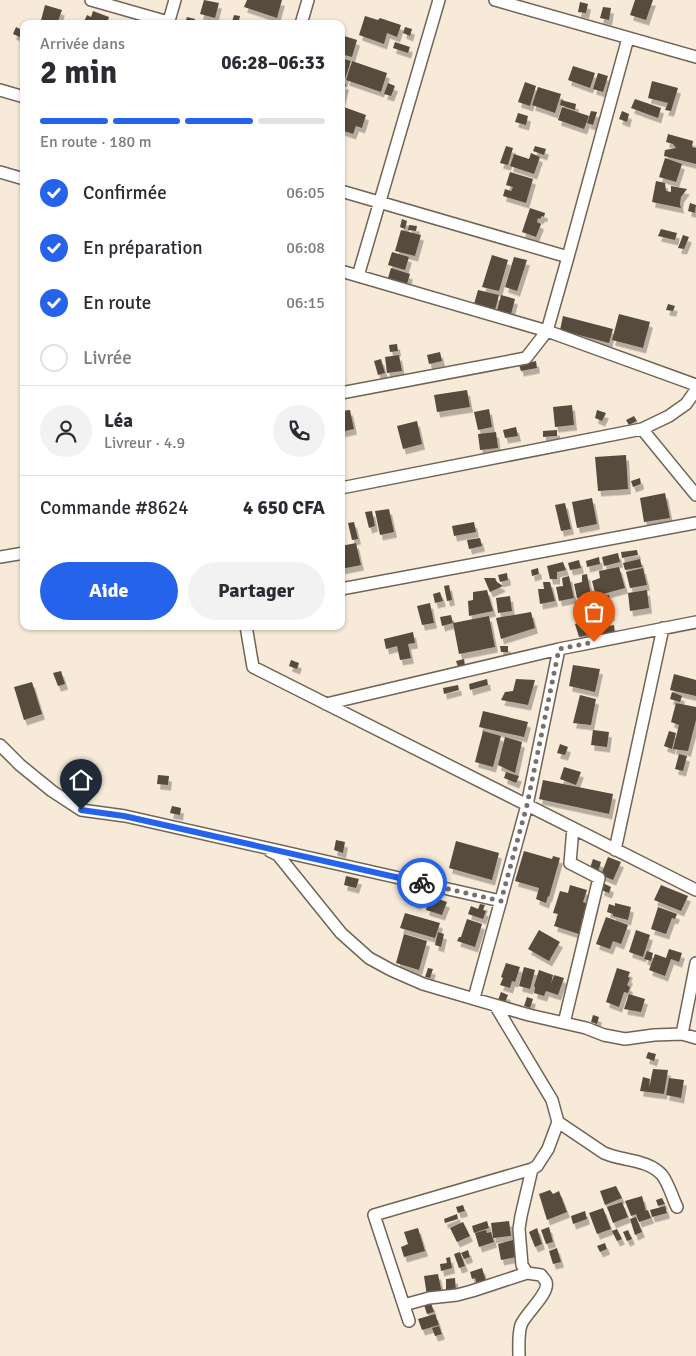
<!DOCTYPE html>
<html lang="fr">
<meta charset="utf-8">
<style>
:root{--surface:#fff;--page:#f2f2f3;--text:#2b2b33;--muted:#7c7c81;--line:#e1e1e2;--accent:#2563eb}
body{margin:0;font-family:Signika,sans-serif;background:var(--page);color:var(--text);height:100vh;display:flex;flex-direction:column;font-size:19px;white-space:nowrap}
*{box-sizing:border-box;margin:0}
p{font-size:16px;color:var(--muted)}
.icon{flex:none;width:28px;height:28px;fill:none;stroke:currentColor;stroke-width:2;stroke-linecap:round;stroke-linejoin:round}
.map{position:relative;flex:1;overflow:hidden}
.drawer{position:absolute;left:20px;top:20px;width:325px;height:610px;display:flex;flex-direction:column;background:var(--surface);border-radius:10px;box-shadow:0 1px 4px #0004}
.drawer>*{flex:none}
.pin{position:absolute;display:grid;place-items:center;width:42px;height:42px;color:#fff;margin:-51px -21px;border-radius:50% 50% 50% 0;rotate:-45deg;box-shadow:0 0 5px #0007}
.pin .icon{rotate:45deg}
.courier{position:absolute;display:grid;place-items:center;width:50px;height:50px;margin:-25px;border:4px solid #2563eb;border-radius:50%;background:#fff;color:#222;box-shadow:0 1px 6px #0007}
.headline em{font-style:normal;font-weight:800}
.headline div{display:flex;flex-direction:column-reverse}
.headline{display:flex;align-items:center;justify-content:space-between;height:85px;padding:0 20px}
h1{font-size:32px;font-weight:800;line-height:38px}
.bar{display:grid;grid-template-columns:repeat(4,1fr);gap:8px 5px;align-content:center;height:60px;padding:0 20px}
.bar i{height:6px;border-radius:4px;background:var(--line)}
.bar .current{background:var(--accent)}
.bar p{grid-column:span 4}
.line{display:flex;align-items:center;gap:12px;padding:0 20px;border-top:1px solid var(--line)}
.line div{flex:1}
.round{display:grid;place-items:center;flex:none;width:52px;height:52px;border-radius:26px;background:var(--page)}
ol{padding:0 20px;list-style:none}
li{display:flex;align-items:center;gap:15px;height:55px}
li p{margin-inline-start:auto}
li .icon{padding:5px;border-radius:50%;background:var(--accent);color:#fff;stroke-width:4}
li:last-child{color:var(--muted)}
li i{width:28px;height:28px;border:2px solid var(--line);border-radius:50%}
.action{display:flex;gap:10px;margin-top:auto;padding:10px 20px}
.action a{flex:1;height:58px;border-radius:30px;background:var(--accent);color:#fff;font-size:20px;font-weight:800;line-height:58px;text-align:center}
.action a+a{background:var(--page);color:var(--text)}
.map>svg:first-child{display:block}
.building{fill:#574c3e;filter:url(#shadow)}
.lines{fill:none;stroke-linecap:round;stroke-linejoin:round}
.minor-casing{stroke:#706456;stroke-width:14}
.minor{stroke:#fff;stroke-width:11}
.done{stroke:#797167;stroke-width:5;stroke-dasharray:0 9}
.route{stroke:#2563eb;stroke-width:6}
</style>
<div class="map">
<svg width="696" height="1356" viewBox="0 0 696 1356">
<defs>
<filter id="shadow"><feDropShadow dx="3" dy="5.5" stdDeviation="0" flood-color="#0004"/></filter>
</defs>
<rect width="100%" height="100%" fill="#f7ead9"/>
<!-- building -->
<path class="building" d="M 204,0 L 219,3 L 215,18 L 200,14 Z
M 247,0 L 282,0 L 277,18 L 244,7 Z
M 635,0 L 653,0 L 646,20 L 630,15 Z
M 580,2 L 588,4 L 586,13 L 578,12 Z
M 45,5 L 62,10 L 57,24 L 40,24 Z
M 603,7 L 611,8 L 609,20 L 600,18 Z
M 93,11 L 109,17 L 107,24 L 83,24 L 87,15 L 91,17 Z
M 234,15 L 240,16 L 238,24 L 225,24 L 225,21 L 232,22 Z
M 365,16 L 378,20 L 380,18 L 401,25 L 397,37 L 387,33 L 384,44 L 359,35 Z
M 187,17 L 195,19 L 193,24 L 185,23 Z
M 16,27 L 24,31 L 24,39 L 13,34 Z
M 405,27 L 412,29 L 410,36 L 403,33 Z
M 341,35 L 357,40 L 352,57 L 341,54 Z
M 395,42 L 410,47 L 408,53 L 393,48 Z
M 341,58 L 351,61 L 344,82 L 341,81 Z
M 352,61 L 387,73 L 381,92 L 346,80 Z
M 573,66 L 595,73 L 590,88 L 568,80 Z
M 598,73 L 608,76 L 603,92 L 593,89 Z
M 652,81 L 678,88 L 671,111 L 665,110 L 668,103 L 648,98 Z
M 525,82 L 536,86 L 530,106 L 518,102 Z
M 341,83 L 346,84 L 342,101 L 341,101 Z
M 388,83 L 395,86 L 391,96 L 384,94 Z
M 538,87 L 561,94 L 555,113 L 532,105 Z
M 635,99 L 661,108 L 658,118 L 631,108 Z
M 561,100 L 576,104 L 575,110 L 560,105 Z
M 341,106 L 366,115 L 362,128 L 356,126 L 353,134 L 341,130 Z
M 562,107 L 589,116 L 584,129 L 558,120 Z
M 591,111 L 597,112 L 593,125 L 587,123 Z
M 622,111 L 629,114 L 627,122 L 619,119 Z
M 518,113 L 528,116 L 526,125 L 515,122 Z
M 668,134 L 693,141 L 692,147 L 696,148 L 696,164 L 664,156 L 665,150 L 676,148 L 673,144 L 666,142 Z
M 506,146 L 513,148 L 508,165 L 500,163 Z
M 535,146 L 546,149 L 544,155 L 533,151 Z
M 531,153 L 540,157 L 534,174 L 510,166 L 514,154 L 529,159 Z
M 665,158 L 682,164 L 676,182 L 659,177 Z
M 510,172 L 533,179 L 526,203 L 503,196 L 505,189 L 511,191 L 513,187 L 506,185 Z
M 656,181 L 665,183 L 666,191 L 671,192 L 671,186 L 687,189 L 681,197 L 680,204 L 681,208 L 652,202 Z
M 690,203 L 696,205 L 695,213 L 688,211 Z
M 530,208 L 545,213 L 544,217 L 542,216 L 540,219 L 538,218 L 537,222 L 541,224 L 536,237 L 522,232 Z
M 402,219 L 407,221 L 405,229 L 400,227 Z
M 409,225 L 417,226 L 416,231 L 408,230 Z
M 661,229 L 677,233 L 675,240 L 658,236 Z
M 401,230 L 421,235 L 415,256 L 395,251 Z
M 683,235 L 689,237 L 684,249 L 678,248 Z
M 392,252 L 409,257 L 405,270 L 388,265 Z
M 492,255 L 508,260 L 499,291 L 482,287 Z
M 514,257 L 527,260 L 517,291 L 505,287 Z
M 391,268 L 410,274 L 407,284 L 388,278 Z
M 478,290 L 499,295 L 495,310 L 474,304 Z
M 501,295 L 515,299 L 511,314 L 497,311 Z
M 668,304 L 675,306 L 673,311 L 666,310 Z
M 619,314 L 650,322 L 643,348 L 612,340 Z
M 563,316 L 613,329 L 609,343 L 560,330 Z
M 397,344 L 398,351 L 390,352 L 389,345 Z
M 440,352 L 442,361 L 429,364 L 427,355 Z
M 399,355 L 402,371 L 387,373 L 385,357 Z
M 381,359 L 385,373 L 378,375 L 374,361 Z
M 536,361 L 537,368 L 521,371 L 519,365 Z
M 467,390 L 470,407 L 437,412 L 434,395 Z
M 572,405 L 574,425 L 555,427 L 553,407 Z
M 489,409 L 492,427 L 478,430 L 474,412 Z
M 350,410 L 354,429 L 341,432 L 341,411 Z
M 597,410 L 606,413 L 602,421 L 595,418 Z
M 634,416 L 637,421 L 629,425 L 626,420 Z
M 417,421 L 422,444 L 403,449 L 397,426 Z
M 516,427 L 518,436 L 505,438 L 503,430 Z
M 557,430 L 557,436 L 543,437 L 543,431 Z
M 496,432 L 498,448 L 480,450 L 478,434 Z
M 626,455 L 628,489 L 598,491 L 595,457 Z
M 640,478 L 641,484 L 633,487 L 631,481 Z
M 665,493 L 670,518 L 644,522 L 640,498 Z
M 592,498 L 597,524 L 577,528 L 572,502 Z
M 565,503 L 571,529 L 561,531 L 555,505 Z
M 389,509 L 394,532 L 380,535 L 375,511 Z
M 372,511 L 375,526 L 369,528 L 365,512 Z
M 354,522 L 358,539 L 352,540 L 348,523 Z
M 474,522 L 476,532 L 454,536 L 452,526 Z
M 480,538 L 482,546 L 469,549 L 467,540 Z
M 356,543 L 361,565 L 341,569 L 341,546 Z
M 637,550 L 638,555 L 622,558 L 621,552 Z
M 618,553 L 620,562 L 604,566 L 602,557 Z
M 599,557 L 600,564 L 587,567 L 586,561 Z
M 640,559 L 642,567 L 625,570 L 623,563 Z
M 579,560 L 581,568 L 570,570 L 568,563 Z
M 563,562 L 566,570 L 557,572 L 557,579 L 550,579 L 547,566 Z
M 619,567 L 625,588 L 596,596 L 592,581 L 600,578 L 599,571 Z
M 538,568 L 539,574 L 532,576 L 531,570 Z
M 643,568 L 647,585 L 630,588 L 626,572 Z
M 507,573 L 508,580 L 500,582 L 498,575 Z
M 587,574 L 591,595 L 577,598 L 574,584 L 582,582 L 582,575 Z
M 569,576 L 574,598 L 559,601 L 556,587 L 563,586 L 562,578 Z
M 484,578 L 495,578 L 497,582 L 503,586 L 490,592 Z
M 543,582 L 550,582 L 555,601 L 540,604 L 538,589 L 544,589 Z
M 449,585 L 452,600 L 447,601 L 444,586 Z
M 487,590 L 493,611 L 469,616 L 468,601 L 473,600 L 473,592 Z
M 647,590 L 649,608 L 630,611 L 628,593 Z
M 440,592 L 443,601 L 435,603 L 433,594 Z
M 609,595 L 612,615 L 589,620 L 588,600 Z
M 510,596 L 512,611 L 498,613 L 496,598 Z
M 585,601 L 587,615 L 577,616 L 575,602 Z
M 430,603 L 434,623 L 422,625 L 417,606 Z
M 531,612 L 535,628 L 501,639 L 496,618 Z
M 451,615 L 453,623 L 442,626 L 440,617 Z
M 489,616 L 495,647 L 459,654 L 453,623 Z
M 585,621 L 588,635 L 579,637 L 575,624 Z
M 614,625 L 615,633 L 592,637 L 592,629 Z
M 413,632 L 415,643 L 408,644 L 411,658 L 400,660 L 397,646 L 386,649 L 384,639 Z
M 500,646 L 508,646 L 508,652 L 501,652 Z
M 464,659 L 465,666 L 458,667 L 456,661 Z
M 291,660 L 299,663 L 297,669 L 289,666 Z
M 573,665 L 600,669 L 595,692 L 569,686 Z
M 61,671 L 65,684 L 58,686 L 53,673 Z
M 674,674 L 696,680 L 696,696 L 670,690 Z
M 487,679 L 488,685 L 470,690 L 469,684 Z
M 516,679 L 535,680 L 528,705 L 501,700 L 505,692 L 513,691 Z
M 32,682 L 42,714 L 24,720 L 14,687 Z
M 458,685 L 459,690 L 444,694 L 443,688 Z
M 672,692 L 682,696 L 680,702 L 670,699 Z
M 580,695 L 596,699 L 591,725 L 573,723 Z
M 676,703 L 696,707 L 696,720 L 688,751 L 673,749 L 679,725 L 671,722 Z
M 483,711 L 528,722 L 524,737 L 479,727 Z
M 593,730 L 609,732 L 607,747 L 591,745 Z
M 483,731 L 501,736 L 493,767 L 475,762 Z
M 669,731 L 676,733 L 672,749 L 664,746 Z
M 505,737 L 522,742 L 515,773 L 498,765 Z
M 560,744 L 568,747 L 565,755 L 557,753 Z
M 679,754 L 687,756 L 683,771 L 675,769 Z
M 564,767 L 581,772 L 576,785 L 560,779 Z
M 506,772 L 519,776 L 516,783 L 504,778 Z
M 158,775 L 169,776 L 168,785 L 157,784 Z
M 543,780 L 613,794 L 609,814 L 539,799 Z
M 172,806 L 181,808 L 180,815 L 170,813 Z
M 336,840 L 345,842 L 343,853 L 334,850 Z
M 456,841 L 499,853 L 492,880 L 449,868 Z
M 524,851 L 552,859 L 553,856 L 560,858 L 549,897 L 548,896 L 546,903 L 536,899 L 539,888 L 515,881 Z
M 608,857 L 621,862 L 613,880 L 601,875 Z
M 593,859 L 601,862 L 598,872 L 590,868 Z
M 346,876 L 359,879 L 356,888 L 344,885 Z
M 603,883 L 611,887 L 609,893 L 601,890 Z
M 570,885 L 587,890 L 583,902 L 588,904 L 579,934 L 554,926 L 558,914 L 553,913 L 560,891 L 568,893 Z
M 661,885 L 688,896 L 681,911 L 654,900 Z
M 411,893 L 421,896 L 418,904 L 412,902 L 412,900 L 409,899 Z
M 430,896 L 447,902 L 442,915 L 426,910 Z
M 615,903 L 631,907 L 628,920 L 613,916 L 613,914 L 607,912 L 609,904 L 615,906 Z
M 480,904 L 485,905 L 483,910 L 486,911 L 483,919 L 468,914 L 471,906 L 478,909 Z
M 658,907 L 677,914 L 675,919 L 672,918 L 666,934 L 651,929 Z
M 405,913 L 440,923 L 435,938 L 400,928 Z
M 606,917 L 628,925 L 621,944 L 613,941 L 610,949 L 596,944 Z
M 467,919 L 482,924 L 475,947 L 457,941 L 459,937 L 461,937 Z
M 539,930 L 560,942 L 549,961 L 528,949 Z
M 636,930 L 650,935 L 643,957 L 629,952 Z
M 438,932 L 444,934 L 441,947 L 435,945 Z
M 404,934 L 427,941 L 419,970 L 396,963 Z
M 669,949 L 682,953 L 679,962 L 671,959 L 665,976 L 649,970 L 655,954 L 666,958 Z
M 647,951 L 653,953 L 651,961 L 644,959 Z
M 506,963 L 520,967 L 515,982 L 512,981 L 510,988 L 500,985 L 503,978 L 501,977 Z
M 524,967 L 535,970 L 530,989 L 519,986 Z
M 428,968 L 433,969 L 430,978 L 425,977 Z
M 617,968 L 630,972 L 628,977 L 630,978 L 627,985 L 630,987 L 628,993 L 624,992 L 619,1007 L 606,1002 Z
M 539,970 L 553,975 L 551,984 L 554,975 L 564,978 L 558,995 L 546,991 L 544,996 L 534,993 L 535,987 L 534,986 Z
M 501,992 L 508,995 L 505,1002 L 498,1000 Z
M 629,994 L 645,999 L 641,1012 L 624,1009 Z
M 527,997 L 533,999 L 530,1008 L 524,1006 Z
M 593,1015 L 599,1017 L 597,1024 L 591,1022 Z
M 648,1052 L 656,1054 L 654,1061 L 646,1058 Z
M 653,1069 L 668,1070 L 664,1094 L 640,1091 L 643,1077 L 650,1079 L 649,1088 Z
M 669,1078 L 684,1080 L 681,1098 L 666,1095 Z
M 616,1186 L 622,1198 L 605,1205 L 600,1191 Z
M 550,1190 L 553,1194 L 559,1191 L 567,1212 L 547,1220 L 539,1194 Z
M 642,1196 L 646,1211 L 648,1210 L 651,1218 L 639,1222 L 636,1214 L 631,1216 L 625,1201 Z
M 662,1198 L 665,1204 L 658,1206 L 656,1200 Z
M 622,1202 L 628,1217 L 613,1223 L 607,1207 Z
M 463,1205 L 465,1211 L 458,1213 L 456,1207 Z
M 665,1206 L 667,1213 L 652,1217 L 650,1210 Z
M 603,1208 L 611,1229 L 597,1234 L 589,1213 Z
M 585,1211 L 587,1219 L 573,1224 L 571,1216 Z
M 457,1214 L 458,1219 L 445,1223 L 444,1219 Z
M 636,1217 L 642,1232 L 635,1235 L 630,1219 Z
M 487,1221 L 489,1228 L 474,1233 L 472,1226 Z
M 509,1221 L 511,1236 L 493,1238 L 491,1223 Z
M 463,1222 L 470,1236 L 457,1242 L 450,1228 Z
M 549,1227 L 553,1242 L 546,1244 L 541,1230 Z
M 418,1228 L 425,1251 L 404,1257 L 401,1247 L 408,1244 L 404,1232 Z
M 537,1228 L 542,1244 L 535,1247 L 529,1232 Z
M 617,1229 L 622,1239 L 617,1241 L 612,1231 Z
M 486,1230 L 487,1233 L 491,1232 L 494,1242 L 479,1247 L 475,1233 Z
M 628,1230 L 632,1239 L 627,1241 L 623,1232 Z
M 513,1240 L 516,1257 L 501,1260 L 498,1244 Z
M 605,1243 L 607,1249 L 600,1252 L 597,1246 Z
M 557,1248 L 561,1262 L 553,1264 L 549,1251 Z
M 468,1250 L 470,1257 L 464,1259 L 461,1253 Z
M 460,1252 L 465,1266 L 459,1268 L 454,1254 Z
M 450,1257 L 452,1268 L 441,1271 L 440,1264 L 447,1263 L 446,1258 Z
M 482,1268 L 487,1284 L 478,1287 L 475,1278 L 472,1279 L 470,1272 Z
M 438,1274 L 442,1293 L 427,1296 L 424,1276 Z
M 455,1278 L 456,1293 L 446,1293 L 446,1279 Z
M 431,1303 L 434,1312 L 427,1314 L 424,1305 Z
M 435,1314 L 439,1325 L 422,1330 L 418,1319 Z
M 439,1326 L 442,1334 L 435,1336 L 432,1328 Z"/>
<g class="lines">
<defs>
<path id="minor" d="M 91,0 L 168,22
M 495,0 L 696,57
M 168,24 L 175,0
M 301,24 L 308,0
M 0,90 L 24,97
M 0,172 L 24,179
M 341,191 L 568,257
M 341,271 L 547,331 L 696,385
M 358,276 L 439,0
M 341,393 L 526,358 L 547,331 L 568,257 L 628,38
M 642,429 L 696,495
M 341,488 L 642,429 L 669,416 L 686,404 L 696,390
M 0,557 L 24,553
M 341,589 L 696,523
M 246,626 L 253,667 L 696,890
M 326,704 L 559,649 L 696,622
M 0,745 L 20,765 L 52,791 L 81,810 L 125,816 L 501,901
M 615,850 L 663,628
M 270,851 L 278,855 L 341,933 L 369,958 L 391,970 L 423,984 L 529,1015 L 586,1028 L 604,1035 L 625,1039 L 654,1035 L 682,1034 L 696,1038
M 474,998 L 527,805 L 559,649
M 564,1023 L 599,878 L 570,863 L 573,828
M 682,1034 L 696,963
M 558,1122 L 604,1153 C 622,1161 648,1159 662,1175 C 668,1182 673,1199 677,1207
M 404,1305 L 429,1298 L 457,1295 L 472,1291 L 527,1273 L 522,1265 L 519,1229 L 521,1216 L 532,1169
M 409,1321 L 374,1215 L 532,1169 L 537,1166 L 548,1149 L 558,1122 L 552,1100 L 495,1005
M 519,1356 C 519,1346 518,1334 521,1325 C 525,1314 550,1293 546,1282 C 545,1279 543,1278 541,1275 L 527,1273"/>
</defs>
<!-- minor casing -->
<use href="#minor" class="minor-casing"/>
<!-- minor -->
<use href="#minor" class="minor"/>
</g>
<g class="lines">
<!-- done -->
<path class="done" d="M 422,883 L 501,901 L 527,805 L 559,649 L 594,642"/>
<!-- route -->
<path class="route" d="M 81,810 L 124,816 L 422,883"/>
</g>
</svg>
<div class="pin" style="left:594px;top:642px;background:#ea580c"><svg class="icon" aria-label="bag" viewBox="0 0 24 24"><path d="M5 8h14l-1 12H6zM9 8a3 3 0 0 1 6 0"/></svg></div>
<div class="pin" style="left:81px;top:810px;background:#1f2937"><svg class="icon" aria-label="home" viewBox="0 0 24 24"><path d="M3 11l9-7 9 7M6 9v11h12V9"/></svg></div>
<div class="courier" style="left:422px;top:883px"><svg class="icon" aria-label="bike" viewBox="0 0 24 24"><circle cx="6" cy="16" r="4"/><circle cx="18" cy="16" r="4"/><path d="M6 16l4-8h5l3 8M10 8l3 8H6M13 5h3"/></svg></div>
<section class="drawer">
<div class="headline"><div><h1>2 min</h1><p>Arrivée dans</p></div><em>06:28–06:33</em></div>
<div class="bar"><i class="current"></i><i class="current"></i><i class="current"></i><i></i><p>En route · 180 m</p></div>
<ol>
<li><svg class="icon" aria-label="check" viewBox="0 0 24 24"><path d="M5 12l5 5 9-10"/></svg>Confirmée<p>06:05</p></li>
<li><svg class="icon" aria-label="check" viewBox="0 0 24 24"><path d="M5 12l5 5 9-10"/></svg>En préparation<p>06:08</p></li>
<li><svg class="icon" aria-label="check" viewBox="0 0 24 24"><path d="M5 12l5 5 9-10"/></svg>En route<p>06:15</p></li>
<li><i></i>Livrée</li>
</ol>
<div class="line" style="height:90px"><a class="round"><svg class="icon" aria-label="person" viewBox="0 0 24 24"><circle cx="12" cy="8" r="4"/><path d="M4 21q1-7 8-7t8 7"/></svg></a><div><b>Léa</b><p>Livreur · 4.9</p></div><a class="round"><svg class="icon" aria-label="phone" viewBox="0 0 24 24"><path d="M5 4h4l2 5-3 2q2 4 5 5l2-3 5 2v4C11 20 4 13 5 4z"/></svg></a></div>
<div class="line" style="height:65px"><div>Commande #8624</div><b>4 650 CFA</b></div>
<div class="action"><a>Aide</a><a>Partager</a></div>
</section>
</div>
